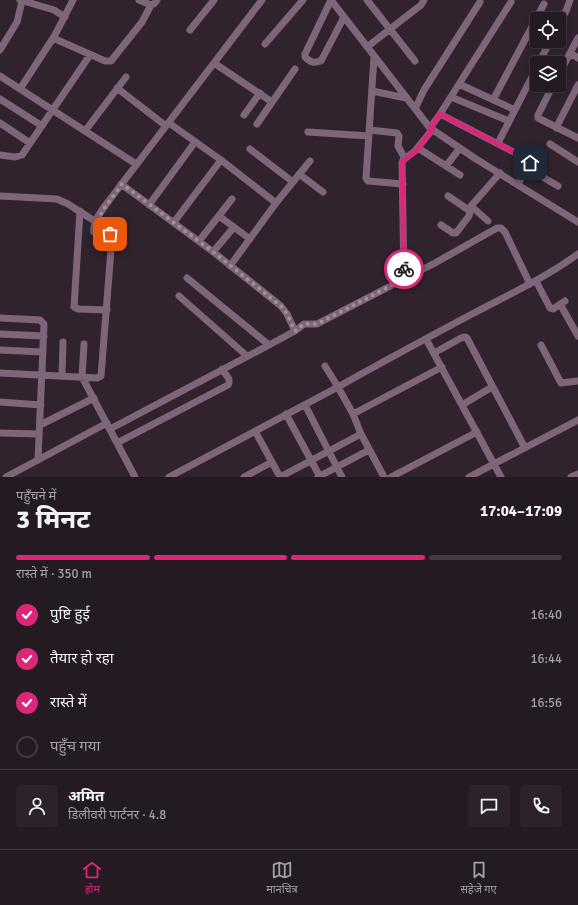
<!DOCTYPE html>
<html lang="hi">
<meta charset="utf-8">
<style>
:root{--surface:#241a22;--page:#2c232a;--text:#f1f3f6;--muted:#a3a1a5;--line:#413840;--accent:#db2777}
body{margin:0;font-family:Signika,"Noto Sans Devanagari",sans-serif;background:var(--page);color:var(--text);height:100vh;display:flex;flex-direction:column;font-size:15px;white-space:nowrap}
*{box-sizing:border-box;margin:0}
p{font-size:13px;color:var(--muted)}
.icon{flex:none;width:22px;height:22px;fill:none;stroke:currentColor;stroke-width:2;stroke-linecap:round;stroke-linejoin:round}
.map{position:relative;height:477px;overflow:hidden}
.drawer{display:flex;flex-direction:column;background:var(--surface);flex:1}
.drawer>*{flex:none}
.buttons{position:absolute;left:530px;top:12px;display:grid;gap:8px}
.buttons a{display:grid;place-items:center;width:36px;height:36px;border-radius:4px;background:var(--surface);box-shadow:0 2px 6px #0003,0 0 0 1px var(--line);font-size:20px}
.pin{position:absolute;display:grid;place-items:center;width:34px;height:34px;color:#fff;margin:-17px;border-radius:8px;box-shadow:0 2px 6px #0006}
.courier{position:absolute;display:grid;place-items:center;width:40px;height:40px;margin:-20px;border:3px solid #db2777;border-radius:50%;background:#fff;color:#222;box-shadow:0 1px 5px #0007}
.summary em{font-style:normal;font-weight:700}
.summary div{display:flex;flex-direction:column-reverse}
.summary{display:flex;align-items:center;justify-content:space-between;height:68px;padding:0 16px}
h1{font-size:26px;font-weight:700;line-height:30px}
.bar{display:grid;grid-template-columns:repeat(4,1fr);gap:6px 4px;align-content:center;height:48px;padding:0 16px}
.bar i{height:5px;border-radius:3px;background:var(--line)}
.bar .active{background:var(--accent)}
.bar p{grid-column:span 4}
.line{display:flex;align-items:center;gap:10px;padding:0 16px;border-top:1px solid var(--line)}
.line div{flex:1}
.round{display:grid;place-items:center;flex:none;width:42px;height:42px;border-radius:4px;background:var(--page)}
ol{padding:0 16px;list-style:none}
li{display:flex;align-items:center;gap:12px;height:44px}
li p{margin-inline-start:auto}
li .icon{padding:4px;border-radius:50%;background:var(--accent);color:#fff;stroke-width:4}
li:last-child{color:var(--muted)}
li i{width:22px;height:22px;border:2px solid var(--line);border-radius:50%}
.tab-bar{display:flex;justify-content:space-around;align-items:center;height:56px;border-top:1px solid var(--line);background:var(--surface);font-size:11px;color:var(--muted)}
.tab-bar a{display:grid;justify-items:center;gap:2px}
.tab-bar .active{color:var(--accent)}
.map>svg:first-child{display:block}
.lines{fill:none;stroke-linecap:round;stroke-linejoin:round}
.minor{stroke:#7f657a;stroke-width:7}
.done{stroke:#9d929a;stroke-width:4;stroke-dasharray:0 7.2}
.route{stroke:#db2777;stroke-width:5}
</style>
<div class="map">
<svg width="578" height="477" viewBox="0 0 578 477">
<rect width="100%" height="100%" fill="#30232d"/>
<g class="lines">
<!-- minor -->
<path class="minor" d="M 20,0 L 54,10 L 65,17
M 139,0 L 151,5 L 154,4 L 157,0
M 331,0 L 430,128 L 476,159 L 578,222
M 331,0 L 305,54 L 305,57 C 311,63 314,63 321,61 L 344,17
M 367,0 L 415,61
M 559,24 L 566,11 L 570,0
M 190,30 L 214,0
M 53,38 L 105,61 L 111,61 L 142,22 L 151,5
M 265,44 L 303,0
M 367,47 L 421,5 L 424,0
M 0,50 L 17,22 L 22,1
M 570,53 L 578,58
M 374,57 L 366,178 L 368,181 L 403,184
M 214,63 L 272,102
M 539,63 L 550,41
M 559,74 L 578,38
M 0,76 L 136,164
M 459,84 L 515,110
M 553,85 L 538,115 L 538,118 L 578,138
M 117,88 L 166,126
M 20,89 L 55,35 L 73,0
M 372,91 L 406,98
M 451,97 L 509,121
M 0,99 L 42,126
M 493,100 L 544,4
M 415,109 L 424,90 L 480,2
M 440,114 L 529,160 L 530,164 L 518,184
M 244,115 L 260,93
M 0,123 L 30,143
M 169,123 L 221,160 L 276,203
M 257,124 L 295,69
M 430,128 L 440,114 L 511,2
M 556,128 L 578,85
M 370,130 L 397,133 L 399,136 L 398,146 L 405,159
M 85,131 L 126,77
M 308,132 L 369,136
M 498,143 L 537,67
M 550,144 L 578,162
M 418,148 L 460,175
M 250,149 L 293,182
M 0,155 L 15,157 L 22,155 L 90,55
M 446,166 L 460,148
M 527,168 L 558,186
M 299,174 L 323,192
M 121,184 L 212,251 L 281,306 L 287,314 L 295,331
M 0,196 L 57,199 L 68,204 L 96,222
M 448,196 L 470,211
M 149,205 L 195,142
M 471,206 L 488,221
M 80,211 L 74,307 L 78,309 L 107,310
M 219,216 L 250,239
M 174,222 L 221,160
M 441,225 L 453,233 L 456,233 L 469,216 L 471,206 L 500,173
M 199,241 L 232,199
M 213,252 L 234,227
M 230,266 L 276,203 L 310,161
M 187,278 L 269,345
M 404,279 L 402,163 L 403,160 L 415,151 L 432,130
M 536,281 L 550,308 L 553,309 L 565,301
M 179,296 L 247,356
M 560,304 L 578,336
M 0,318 L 40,320 L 44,324 L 38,460
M 0,334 L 44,336
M 426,339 L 501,477
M 84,344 L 82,377 L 135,477
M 541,345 L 561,383 L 578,381
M 0,350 L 43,352
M 434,353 L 461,338 L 465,337 L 467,338 L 525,448
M 0,373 L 97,378 L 101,376 L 112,237 L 110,235 L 94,232 C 92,221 105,206 111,198 L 262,0
M 62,376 L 63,342
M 0,402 L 41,405
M 305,405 L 342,477
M 462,405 L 492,387
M 286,414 L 320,477
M 353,414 L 442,367
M 40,425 L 94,398
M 110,429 L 269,345 L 295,331 L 304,324 L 317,324 L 435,263 L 497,228 L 501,228 L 505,232 L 530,284
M 255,431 L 280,477
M 0,433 L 39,434
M 117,443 L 228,385 L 229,383 L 229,379 L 222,369
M 6,477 L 107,423
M 169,477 L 338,387 L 325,366
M 244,477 L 272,462
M 280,477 L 361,434
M 318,477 L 369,450
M 384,477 L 361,434 L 353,414 L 338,387 C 382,362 427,338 472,314 C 508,295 545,278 578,254
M 391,477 L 477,432
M 469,477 L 578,420
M 571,477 L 578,474"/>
</g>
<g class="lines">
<!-- done -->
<path class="done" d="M 110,234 L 95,233 L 94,228 L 103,210 L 122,184 L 212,251 L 281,306 L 287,314 L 295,331 L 304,324 L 317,324 L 404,279 L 404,269"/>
<!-- route -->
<path class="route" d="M 404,269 L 402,162 L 416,151 L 432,130 L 430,128 L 440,114 L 529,160 L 530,163"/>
</g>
</svg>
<div class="buttons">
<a><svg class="icon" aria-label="locate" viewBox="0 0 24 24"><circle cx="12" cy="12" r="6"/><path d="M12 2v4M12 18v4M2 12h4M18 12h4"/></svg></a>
<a><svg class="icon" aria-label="layers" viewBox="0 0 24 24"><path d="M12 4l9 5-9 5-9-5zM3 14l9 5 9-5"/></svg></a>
</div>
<div class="pin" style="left:110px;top:234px;background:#ea580c"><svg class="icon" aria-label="bag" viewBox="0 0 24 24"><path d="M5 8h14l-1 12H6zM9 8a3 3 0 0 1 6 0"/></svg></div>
<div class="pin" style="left:530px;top:163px;background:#1f2937"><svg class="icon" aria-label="home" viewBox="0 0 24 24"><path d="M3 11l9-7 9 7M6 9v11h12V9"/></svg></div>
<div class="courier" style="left:404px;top:269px"><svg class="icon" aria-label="bike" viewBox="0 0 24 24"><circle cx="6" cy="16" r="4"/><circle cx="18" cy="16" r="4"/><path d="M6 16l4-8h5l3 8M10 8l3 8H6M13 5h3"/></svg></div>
</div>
<section class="drawer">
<div class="summary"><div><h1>3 मिनट</h1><p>पहुँचने में</p></div><em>17:04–17:09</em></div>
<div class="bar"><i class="active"></i><i class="active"></i><i class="active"></i><i></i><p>रास्ते में · 350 m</p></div>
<ol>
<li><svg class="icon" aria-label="check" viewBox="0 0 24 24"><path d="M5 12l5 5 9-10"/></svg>पुष्टि हुई<p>16:40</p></li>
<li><svg class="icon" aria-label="check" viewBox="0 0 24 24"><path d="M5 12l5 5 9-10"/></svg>तैयार हो रहा<p>16:44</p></li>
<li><svg class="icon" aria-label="check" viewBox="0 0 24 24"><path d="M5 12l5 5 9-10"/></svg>रास्ते में<p>16:56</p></li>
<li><i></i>पहुँच गया</li>
</ol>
<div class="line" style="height:72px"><a class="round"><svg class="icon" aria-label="person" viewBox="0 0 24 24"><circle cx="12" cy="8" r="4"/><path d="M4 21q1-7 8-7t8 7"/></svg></a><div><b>अमित</b><p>डिलीवरी पार्टनर · 4.8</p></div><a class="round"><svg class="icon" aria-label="chat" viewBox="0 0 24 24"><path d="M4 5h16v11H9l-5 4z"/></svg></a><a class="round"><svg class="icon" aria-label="phone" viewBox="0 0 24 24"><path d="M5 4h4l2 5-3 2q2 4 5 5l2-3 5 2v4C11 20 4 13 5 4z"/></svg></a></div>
</section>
<nav class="tab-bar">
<a class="active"><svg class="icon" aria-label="home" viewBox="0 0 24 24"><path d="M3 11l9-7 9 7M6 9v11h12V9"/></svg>होम</a>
<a><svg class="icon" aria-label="map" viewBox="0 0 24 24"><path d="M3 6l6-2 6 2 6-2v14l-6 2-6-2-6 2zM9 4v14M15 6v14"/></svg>मानचित्र</a>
<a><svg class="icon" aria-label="saved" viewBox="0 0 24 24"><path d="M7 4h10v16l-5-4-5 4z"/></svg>सहेजे गए</a>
</nav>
